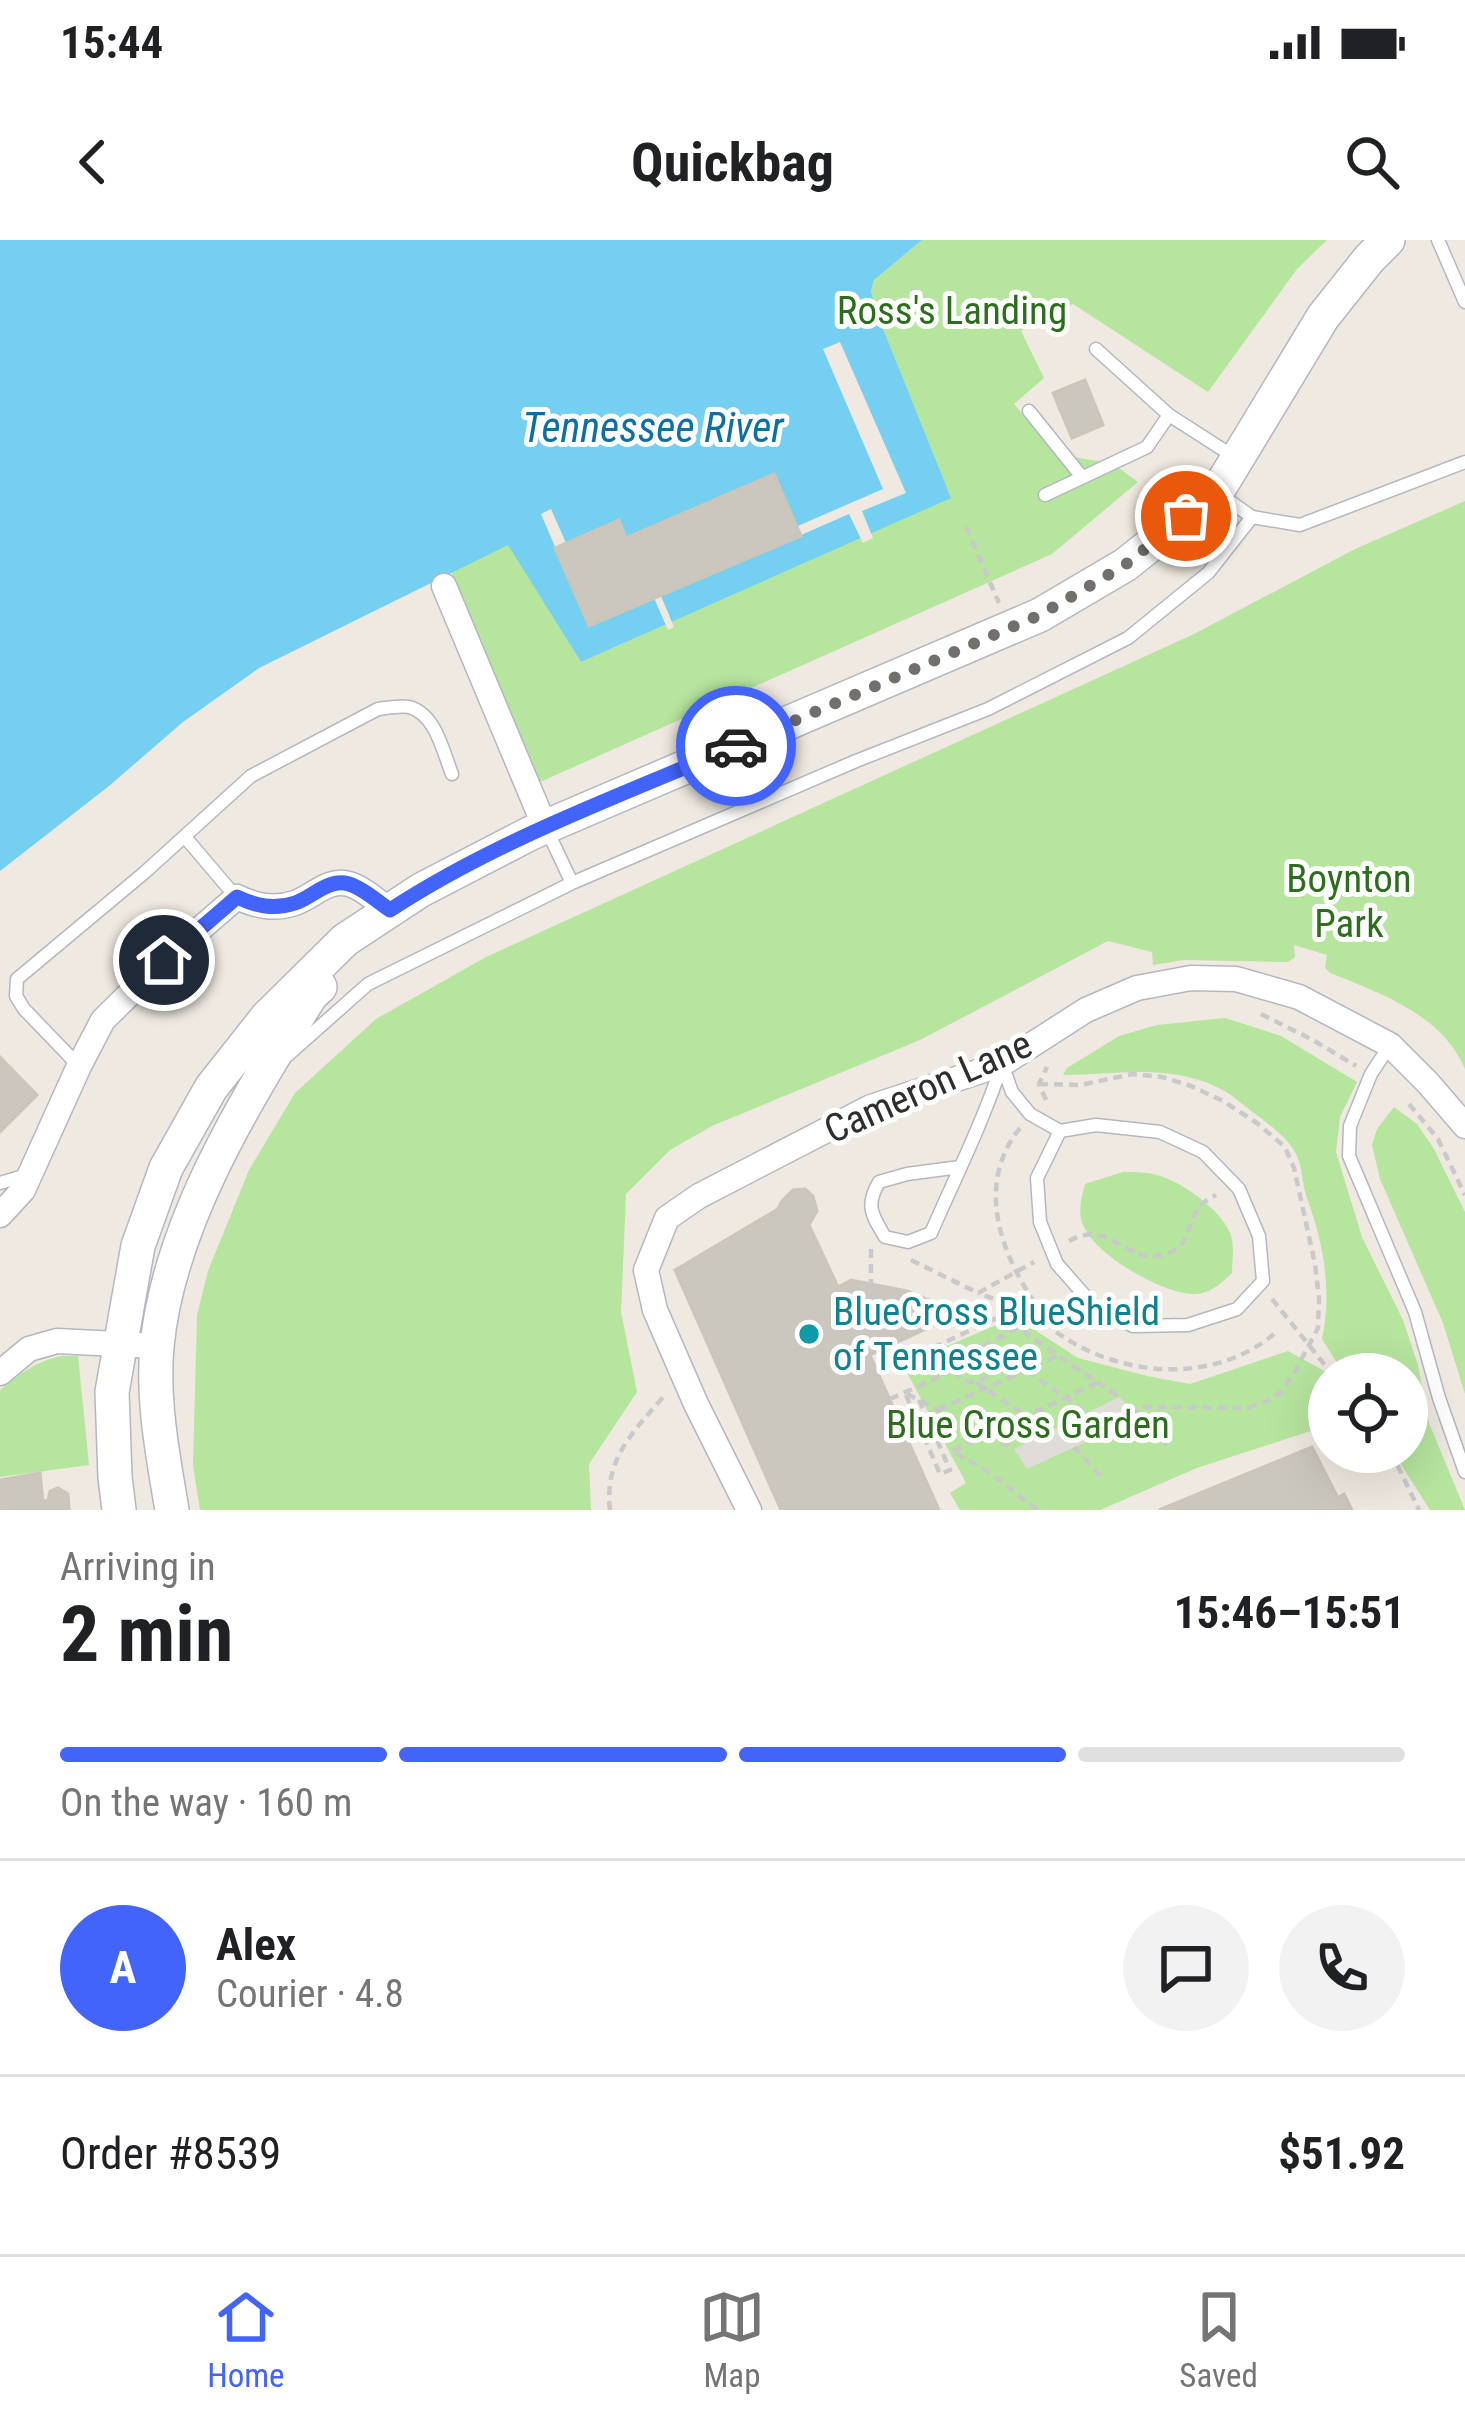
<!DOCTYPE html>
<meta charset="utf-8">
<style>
:root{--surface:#fff;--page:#f2f2f2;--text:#202124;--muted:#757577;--line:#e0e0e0;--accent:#4264fb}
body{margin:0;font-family:"Roboto Condensed",sans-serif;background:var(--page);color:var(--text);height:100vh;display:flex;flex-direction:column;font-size:45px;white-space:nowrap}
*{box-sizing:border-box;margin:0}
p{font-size:39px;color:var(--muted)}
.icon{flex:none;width:66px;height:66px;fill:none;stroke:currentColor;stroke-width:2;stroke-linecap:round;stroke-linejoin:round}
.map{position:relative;height:1270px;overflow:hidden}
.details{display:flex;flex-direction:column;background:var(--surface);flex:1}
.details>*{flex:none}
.fabs{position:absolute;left:1308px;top:1113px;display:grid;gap:24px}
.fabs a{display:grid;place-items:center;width:120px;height:120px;border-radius:50%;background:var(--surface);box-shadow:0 12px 48px #0002;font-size:60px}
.pin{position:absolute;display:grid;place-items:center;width:102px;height:102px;color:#fff;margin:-51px;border:6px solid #fff;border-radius:50%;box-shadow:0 3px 12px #0007}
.courier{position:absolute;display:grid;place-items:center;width:120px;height:120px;margin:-60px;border:9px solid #4264fb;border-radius:50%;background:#fff;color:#222;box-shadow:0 3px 15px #0007}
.head em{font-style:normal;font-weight:700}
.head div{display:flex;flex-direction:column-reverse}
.head{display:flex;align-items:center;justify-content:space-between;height:204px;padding:0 60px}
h1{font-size:78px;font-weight:700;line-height:90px}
.bar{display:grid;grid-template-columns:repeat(4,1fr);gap:18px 12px;align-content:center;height:144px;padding:0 60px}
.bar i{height:15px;border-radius:9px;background:var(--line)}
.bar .selected{background:var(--accent)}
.bar p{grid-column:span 4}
.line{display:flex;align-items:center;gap:30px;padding:0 60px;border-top:3px solid var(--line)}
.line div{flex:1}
.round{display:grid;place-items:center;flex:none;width:126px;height:126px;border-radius:63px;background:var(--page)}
.status{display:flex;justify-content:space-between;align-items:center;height:84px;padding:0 60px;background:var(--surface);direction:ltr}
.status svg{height:33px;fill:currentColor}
header{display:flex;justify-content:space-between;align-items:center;height:156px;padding:0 60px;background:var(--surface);font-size:54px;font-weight:700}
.dock{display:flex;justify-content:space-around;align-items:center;height:168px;border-top:3px solid var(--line);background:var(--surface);font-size:33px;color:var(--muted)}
.dock a{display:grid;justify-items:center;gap:6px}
.dock .selected{color:var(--accent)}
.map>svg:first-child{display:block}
.green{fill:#b6e59e}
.plaza{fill:#dfdcd8}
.water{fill:#75cff0}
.pier{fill:#efe9e1}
.building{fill:#cbc7bf;stroke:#cbc5ba;stroke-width:3}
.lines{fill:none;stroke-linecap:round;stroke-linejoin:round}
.service-casing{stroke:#b4b7c1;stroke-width:15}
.minor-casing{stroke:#b4b7c1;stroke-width:27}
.secondary-casing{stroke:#b4b7c1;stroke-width:36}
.path{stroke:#c9c9c9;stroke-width:4.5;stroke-dasharray:9 6;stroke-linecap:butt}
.service{stroke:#fff;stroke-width:12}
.minor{stroke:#fff;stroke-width:24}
.secondary{stroke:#fff;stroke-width:33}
.done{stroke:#726f6d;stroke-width:12;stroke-dasharray:0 21.6}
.route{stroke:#4264fb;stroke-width:15}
.culture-dot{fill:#0f9aa8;stroke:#fff;stroke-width:4.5}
.labels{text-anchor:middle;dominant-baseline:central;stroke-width:10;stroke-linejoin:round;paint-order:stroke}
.park-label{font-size:39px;fill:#2c6e1b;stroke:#fff}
.street-label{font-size:39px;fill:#2e2e2e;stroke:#fff}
.culture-label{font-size:39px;fill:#0d838f;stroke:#fff;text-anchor:start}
.water-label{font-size:42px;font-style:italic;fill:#0d6fa3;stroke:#fff}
</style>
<div class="status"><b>15:44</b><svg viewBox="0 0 49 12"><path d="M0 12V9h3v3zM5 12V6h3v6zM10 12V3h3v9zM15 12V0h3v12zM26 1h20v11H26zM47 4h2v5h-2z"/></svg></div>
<header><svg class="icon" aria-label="back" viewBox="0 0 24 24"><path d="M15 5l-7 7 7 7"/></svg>Quickbag<svg class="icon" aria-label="search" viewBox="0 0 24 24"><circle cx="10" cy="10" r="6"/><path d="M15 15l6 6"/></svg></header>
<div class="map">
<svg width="1465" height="1270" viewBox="0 0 1465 1270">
<rect width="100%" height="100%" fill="#efe9e1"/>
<!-- green -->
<path class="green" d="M 922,0 L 1327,0 L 1297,29 L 1208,152 L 1073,64 L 1021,91 L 1044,138 L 1014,164 L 1058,215 L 1112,223 L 1138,242 L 1052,314 L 540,542 L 451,332 L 509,304 L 581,422 L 950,258 L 877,74 L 871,51 L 874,40 Z
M 1465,261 L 1465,829 C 1443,775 1380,753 1330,733 L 1325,728 L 1327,715 L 1294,705 L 1295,717 L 1288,722 L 1184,720 L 1153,725 L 1152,712 L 1108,701 L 920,800 L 712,886 L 670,910 L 626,954 L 621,1072 L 637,1152 L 589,1224 L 591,1270 L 200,1270 L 193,1226 L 197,1075 L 208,1031 L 249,930 L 295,853 L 376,779 L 486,717 L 1194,394 L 1355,309 Z
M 1225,778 L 1281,796 L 1357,842 L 1340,877 L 1336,912 L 1362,997 L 1403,1080 L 1418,1125 L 1429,1183 L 1465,1270 L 1430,1270 L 1393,1212 L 1407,1212 L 1407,1134 L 1344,1134 L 1322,1099 C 1332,1053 1324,1004 1308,961 C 1302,947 1303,929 1297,916 C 1290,900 1271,886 1258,876 C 1248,869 1238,860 1228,853 C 1177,822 1119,834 1063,835 L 1067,828 L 1119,796 L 1157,785 Z
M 1394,867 L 1417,884 L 1434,909 L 1465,972 L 1465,1154 L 1443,1083 L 1380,939 L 1372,905 L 1377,889 Z
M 1123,932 C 1132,932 1143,932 1153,934 C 1178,939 1220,968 1230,993 C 1235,1005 1232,1021 1232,1033 C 1221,1044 1207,1056 1190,1054 C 1159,1051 1092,1014 1082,982 C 1078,971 1082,955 1085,944 Z
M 1015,1077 L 1078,1118 L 1147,1136 L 1190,1144 L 1288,1111 L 1326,1132 L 1329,1137 L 1329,1185 L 1197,1228 L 1100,1270 L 960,1270 L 950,1253 L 966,1243 L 903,1125 Z
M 62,1116 L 78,1116 L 89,1225 L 0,1237 L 0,1150 C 20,1134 36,1121 62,1116 Z"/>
<!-- plaza -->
<path class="plaza" d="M 1119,1157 L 1140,1177 L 1027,1229 L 1014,1209 Z"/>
<!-- water -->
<path class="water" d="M 0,0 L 922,0 L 874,40 L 871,51 L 877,74 L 951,258 L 581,422 L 508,305 L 259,428 L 183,482 L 109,546 L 0,631 Z"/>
<!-- pier -->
<path class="pier" d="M 840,102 L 906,253 L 862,271 L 873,298 L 863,303 L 849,274 L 661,356 L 674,387 L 668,390 L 654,358 L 589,386 L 541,274 L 551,269 L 597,373 L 883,249 L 823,109 Z"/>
<!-- building -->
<path class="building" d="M 1085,140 L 1103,185 L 1072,198 L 1053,153 Z
M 774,234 L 801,296 L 589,386 L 555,308 L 619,280 L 626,298 Z
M 0,817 L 37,855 L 0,892 Z
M 805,949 L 813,956 L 817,971 L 809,985 L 838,1047 L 851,1040 L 907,1051 L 960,1073 L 870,1115 L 939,1270 L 781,1270 L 675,1030 L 778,969 L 782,961 L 793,950 Z
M 1312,1207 L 1338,1258 L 1344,1254 L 1352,1270 L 1159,1270 Z
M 40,1233 L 43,1262 L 48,1260 L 50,1251 L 58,1248 L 68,1254 L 69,1270 L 0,1270 L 0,1240 Z"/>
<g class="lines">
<defs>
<path id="service" d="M 1438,0 L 1465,62
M 1096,109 L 1169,175 L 1236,218
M 1029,171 L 1082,237
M 1045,255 L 1147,207 L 1169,175
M 1252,277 L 1300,285 L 1465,222
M 546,588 L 572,643
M 185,597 L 236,657
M 1390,805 L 1371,834 L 1350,886 L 1349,916 L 1415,1072 L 1439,1158 L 1465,1232
M 288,815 L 368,744 L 572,643 L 856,521 L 988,469 L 1128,398 L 1208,333 L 1252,277 L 1221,255
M 78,825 L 24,769 L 16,756 L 17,739 L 144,633 L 251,536 L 378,469 C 387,468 400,465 409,467 C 436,474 443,512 452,534
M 960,927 L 907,934 L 879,942 C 865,966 872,975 885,997 L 908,1002 L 931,993 C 955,938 983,882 1002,824 L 1012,852 L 1030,874 L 1060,891 L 1096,885 L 1160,892 L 1203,912 L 1239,949 L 1259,996 L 1263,1041 L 1237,1069 L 1188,1085 L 1133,1086 L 1094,1066 L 1057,1024 L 1040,982 L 1037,938 L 1060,891
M 0,943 L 30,934"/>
<path id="minor" d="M 444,346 L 545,587
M 0,975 L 23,950 L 79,826 L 103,780 L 164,720 L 237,657 C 256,666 274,670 295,663 C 313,657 328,638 349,644 C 363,648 378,662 390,670
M 0,1133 L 29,1109 L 57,1101 L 157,1106
M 749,1270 L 696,1164 L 655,1070 L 646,1030 L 667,978 L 699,956 L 871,867 L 1002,824 L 1086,770 L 1137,748 L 1191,738 L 1236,739 L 1299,757 L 1390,805 L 1428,843 L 1465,886"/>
<path id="secondary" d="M 119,1270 L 115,1237 L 112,1152 L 138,1006 L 166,928 L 211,848 L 267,777 L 345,700 L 421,650 L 531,593 L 1040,375 L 1125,325 L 1217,252 L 1323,77 L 1369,19 L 1388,0
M 172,1270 C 163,1216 152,1161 157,1106 C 169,982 247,859 311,755 L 320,747"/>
</defs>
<!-- service casing -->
<use href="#service" class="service-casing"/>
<!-- minor casing -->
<use href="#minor" class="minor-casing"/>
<!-- secondary casing -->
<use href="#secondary" class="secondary-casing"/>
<!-- path -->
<path class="path" d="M 912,49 L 938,69
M 966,287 L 999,363
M 1261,774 L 1313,800 L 1356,826
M 1039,844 L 1080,845 L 1133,834 L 1162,837 L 1191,846 L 1223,861 L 1257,883 L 1285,907 L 1294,928 L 1315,1024 L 1319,1058 L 1318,1088 L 1293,1135 L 1281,1152 L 1267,1161 L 1248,1168 L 1140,1167 L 1136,1173
M 1046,860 L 1039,844 L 1047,827
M 1409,864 L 1438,899 L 1465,955
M 1020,888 C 975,944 1000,1013 1037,1066 C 1043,1075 1050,1088 1059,1094 C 1123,1138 1214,1144 1274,1094
M 1069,1001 C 1111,977 1126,1029 1169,1013 C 1189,1005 1186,990 1195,974 C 1199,964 1207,960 1216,955
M 871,1009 L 871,1044
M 911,1020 L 978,1053 L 1034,1022
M 1272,1059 L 1332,1134
M 999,1077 L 1018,1088
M 983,1106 L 1018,1088 L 1119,1157
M 909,1119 L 949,1132
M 955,1130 L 964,1141 C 986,1145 1000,1130 986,1110
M 879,1133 L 1018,1068 L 978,1053
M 976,1143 L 1051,1191
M 907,1154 L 1014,1209
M 906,1155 L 940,1234 L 950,1230 L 926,1175
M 890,1159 L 955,1130 C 957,1119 958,1110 969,1106 C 989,1100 1068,1160 1088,1174
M 919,1160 L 926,1175 L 1060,1115
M 1140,1177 L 1170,1208
M 1074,1207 L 1103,1239
M 1391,1212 L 1419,1270
M 610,1270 C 604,1219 633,1192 664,1156
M 1037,1270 L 992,1234 L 952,1211 L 1099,1142"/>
<!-- service -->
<use href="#service" class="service"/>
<!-- minor -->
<use href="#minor" class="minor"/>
<!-- secondary -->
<use href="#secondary" class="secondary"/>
</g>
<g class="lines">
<!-- done -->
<path class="done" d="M 736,506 L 1040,375 L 1125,325 L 1186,276"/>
<!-- route -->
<path class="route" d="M 164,720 L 237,657 C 256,666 274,670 295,663 C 313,657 328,638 349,644 C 363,648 378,662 390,670 C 497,600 619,556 736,506"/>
</g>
<!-- markers -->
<circle class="culture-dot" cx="809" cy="1094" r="12"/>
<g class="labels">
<!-- park labels -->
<g class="park-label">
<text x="952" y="71">Ross's Landing</text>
<text x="1349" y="639">Boynton<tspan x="1349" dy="45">Park</tspan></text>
<text x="1028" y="1185">Blue Cross Garden</text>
</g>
<!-- street labels -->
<g class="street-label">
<text transform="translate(928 847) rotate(-24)">Cameron Lane</text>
</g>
<!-- culture labels -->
<g class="culture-label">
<text x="833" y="1072">BlueCross BlueShield<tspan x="833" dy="45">of Tennessee</tspan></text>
</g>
<!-- water labels -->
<g class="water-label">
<text x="653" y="187">Tennessee River</text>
</g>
</g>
</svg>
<div class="fabs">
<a><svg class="icon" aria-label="locate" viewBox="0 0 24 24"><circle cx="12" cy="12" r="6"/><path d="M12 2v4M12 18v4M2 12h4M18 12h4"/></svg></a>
</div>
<div class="pin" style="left:1186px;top:276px;background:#ea580c"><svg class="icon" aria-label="bag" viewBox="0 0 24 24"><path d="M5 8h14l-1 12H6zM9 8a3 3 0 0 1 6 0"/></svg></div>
<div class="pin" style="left:164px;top:720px;background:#1f2937"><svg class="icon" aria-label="home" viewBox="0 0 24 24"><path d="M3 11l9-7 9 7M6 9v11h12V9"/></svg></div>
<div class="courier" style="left:736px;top:506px"><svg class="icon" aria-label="car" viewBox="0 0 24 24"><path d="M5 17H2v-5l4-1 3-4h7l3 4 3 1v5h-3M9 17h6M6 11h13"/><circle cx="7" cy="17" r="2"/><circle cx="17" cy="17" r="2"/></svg></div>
</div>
<section class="details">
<div class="head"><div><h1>2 min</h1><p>Arriving in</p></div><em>15:46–15:51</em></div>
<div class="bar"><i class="selected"></i><i class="selected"></i><i class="selected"></i><i></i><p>On the way · 160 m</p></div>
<div class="line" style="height:216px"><b class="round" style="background:var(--accent);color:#fff">A</b><div><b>Alex</b><p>Courier · 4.8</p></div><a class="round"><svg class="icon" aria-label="chat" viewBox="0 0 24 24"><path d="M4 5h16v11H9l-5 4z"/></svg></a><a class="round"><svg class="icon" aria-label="phone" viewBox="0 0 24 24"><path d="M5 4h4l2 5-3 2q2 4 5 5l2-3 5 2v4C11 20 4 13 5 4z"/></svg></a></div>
<div class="line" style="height:156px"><div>Order #8539</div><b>$51.92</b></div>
</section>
<nav class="dock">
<a class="selected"><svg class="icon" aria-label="home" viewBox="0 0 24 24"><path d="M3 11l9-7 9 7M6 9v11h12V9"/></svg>Home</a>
<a><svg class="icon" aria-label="map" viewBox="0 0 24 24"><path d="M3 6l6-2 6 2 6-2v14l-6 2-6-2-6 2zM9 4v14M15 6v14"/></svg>Map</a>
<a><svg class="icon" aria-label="saved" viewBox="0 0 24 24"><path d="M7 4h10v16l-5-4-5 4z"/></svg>Saved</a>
</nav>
